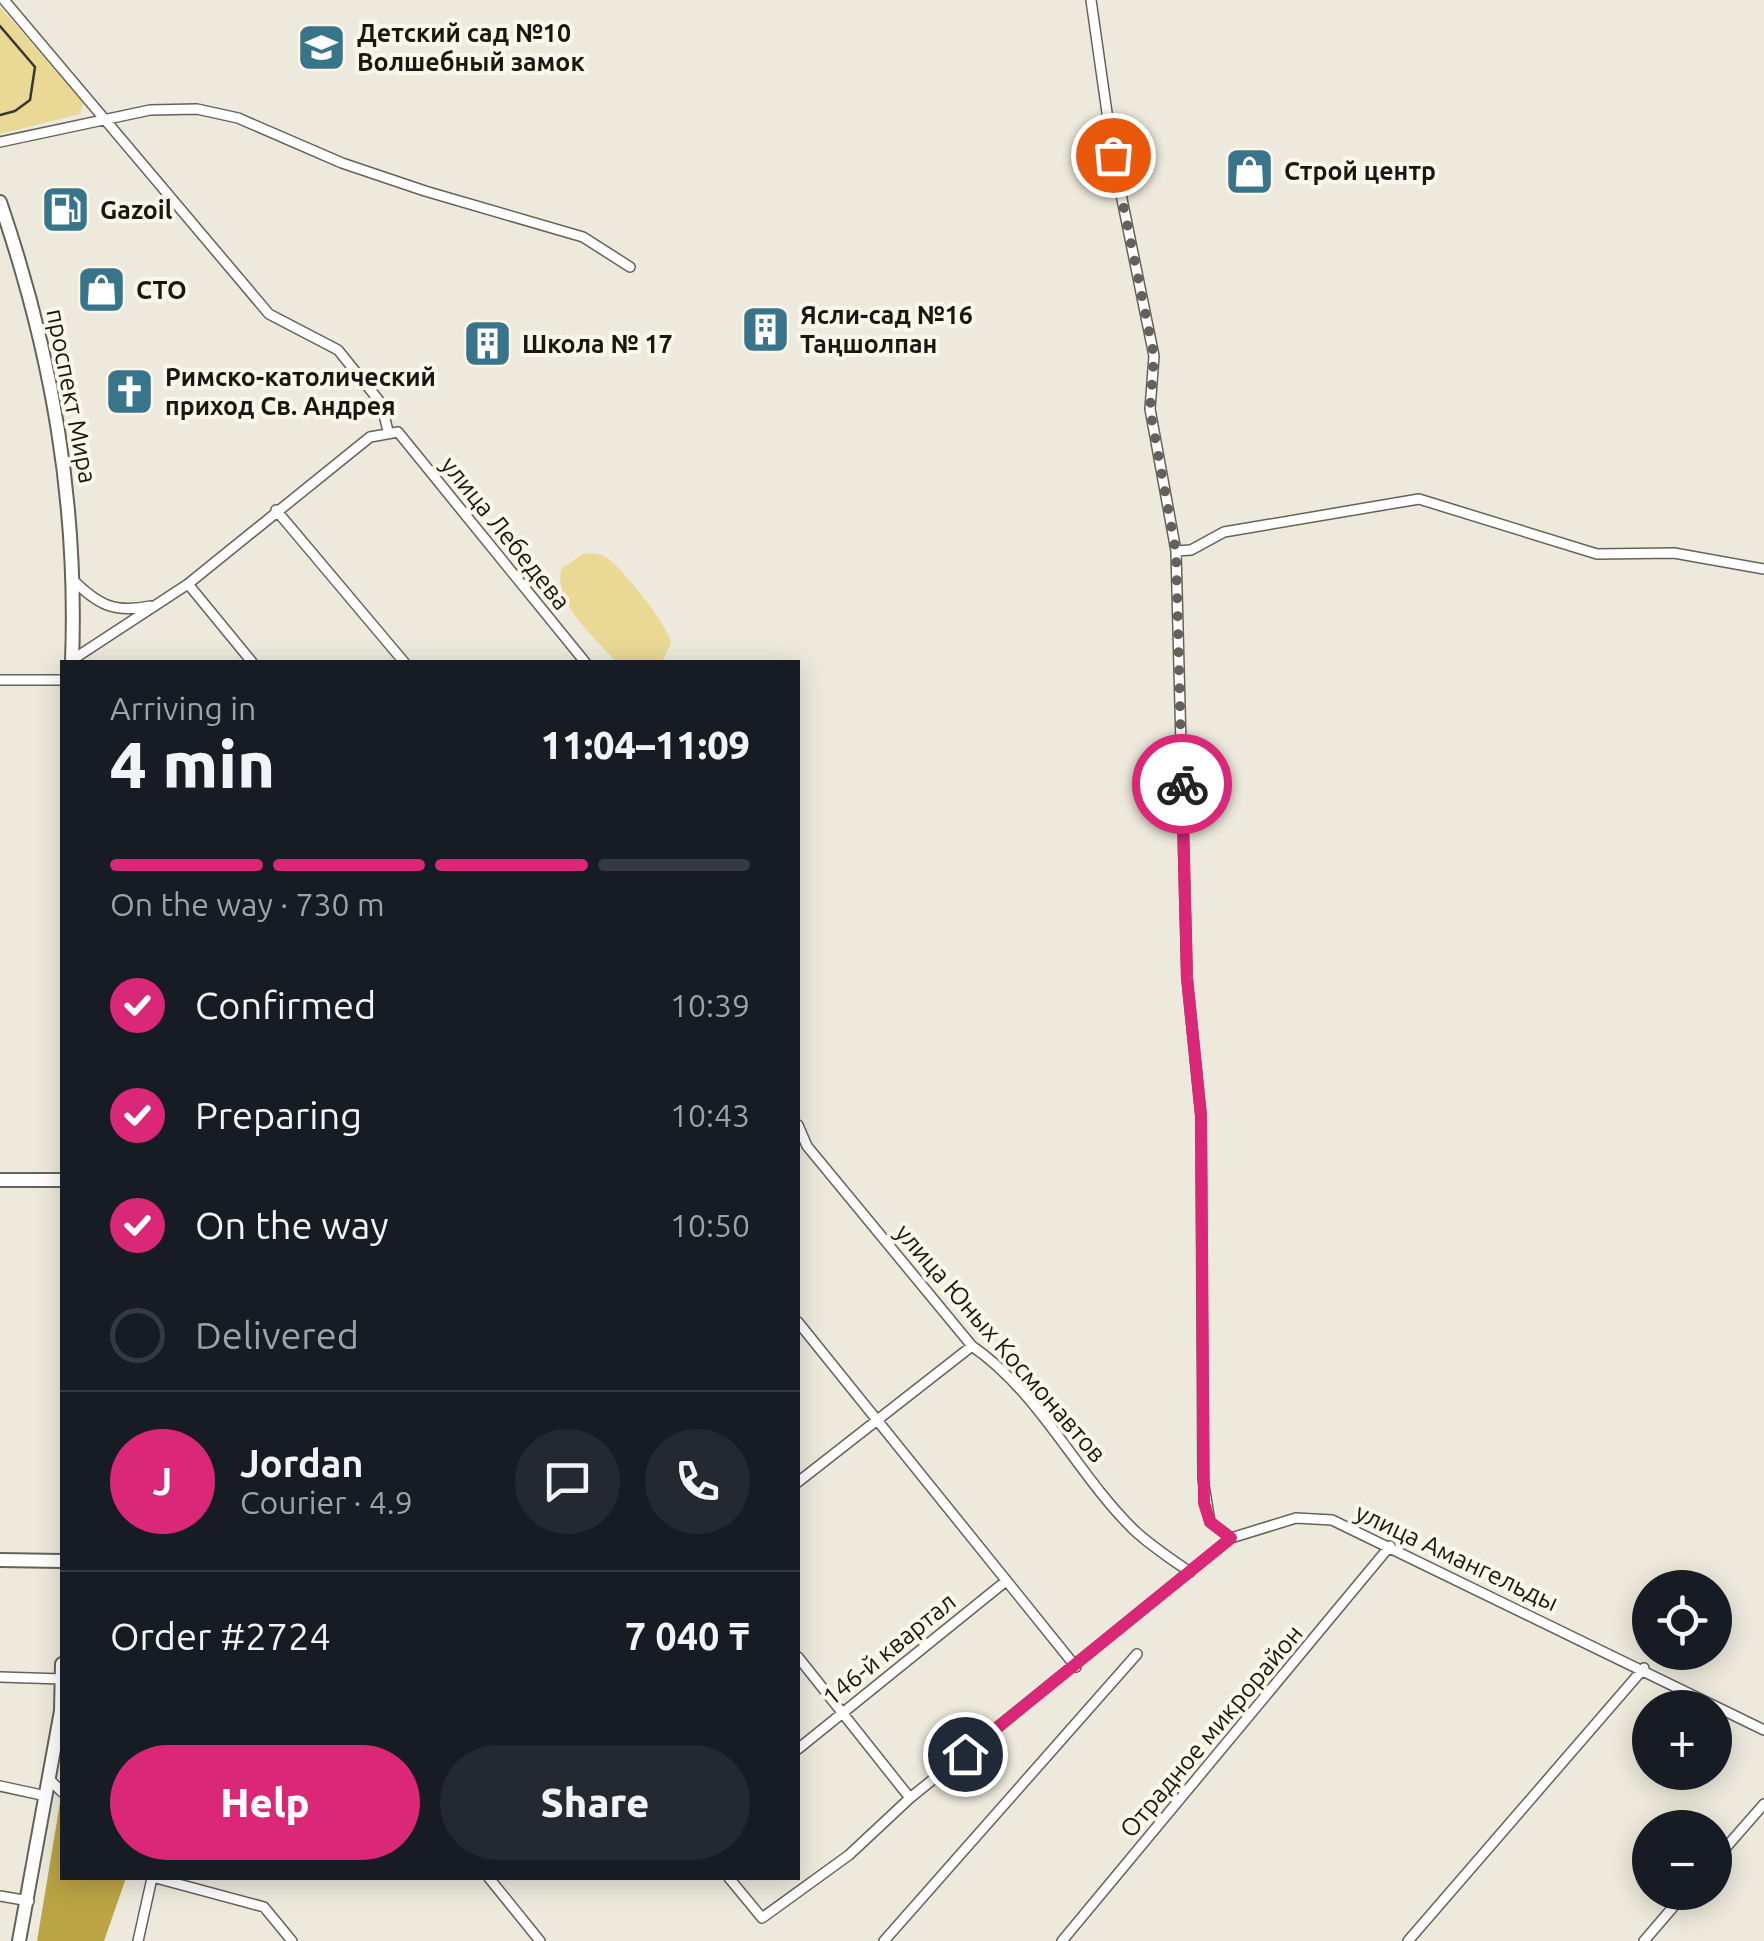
<!DOCTYPE html>
<meta charset="utf-8">
<style>
:root{--surface:#171b24;--page:#242831;--text:#f1f3f6;--muted:#9ea1a6;--line:#363941;--accent:#db2777}
body{margin:0;font-family:Ubuntu,sans-serif;background:var(--page);color:var(--text);height:100vh;display:flex;flex-direction:column;font-size:38px;white-space:nowrap}
*{box-sizing:border-box;margin:0}
p{font-size:32px;color:var(--muted)}
.icon{flex:none;width:55px;height:55px;fill:none;stroke:currentColor;stroke-width:2;stroke-linecap:round;stroke-linejoin:round}
.map{position:relative;flex:1;overflow:hidden}
.side{position:absolute;left:60px;top:660px;width:740px;height:1220px;display:flex;flex-direction:column;background:var(--surface);border-radius:0px;box-shadow:0 5px 25px #0003}
.side>*{flex:none}
.fabs{position:absolute;left:1632px;top:1570px;display:grid;gap:20px}
.fabs a{display:grid;place-items:center;width:100px;height:100px;border-radius:50%;background:var(--surface);box-shadow:0 5px 25px #0003;font-size:50px}
.pin{position:absolute;display:grid;place-items:center;width:85px;height:85px;color:#fff;margin:-42px;border:5px solid #fff;border-radius:50%;box-shadow:0 2px 10px #0007}
.courier{position:absolute;display:grid;place-items:center;width:100px;height:100px;margin:-50px;border:8px solid #db2777;border-radius:50%;background:#fff;color:#222;box-shadow:0 2px 12px #0007}
.overview em{font-style:normal;font-weight:800}
.overview div{display:flex;flex-direction:column-reverse}
.overview{display:flex;align-items:center;justify-content:space-between;height:170px;padding:0 50px}
h1{font-size:65px;font-weight:800;line-height:75px}
.bar{display:grid;grid-template-columns:repeat(4,1fr);gap:15px 10px;align-content:center;height:120px;padding:0 50px}
.bar i{height:12px;border-radius:8px;background:var(--line)}
.bar .active{background:var(--accent)}
.bar p{grid-column:span 4}
.line{display:flex;align-items:center;gap:25px;padding:0 50px;border-top:2px solid var(--line)}
.line div{flex:1}
.round{display:grid;place-items:center;flex:none;width:105px;height:105px;border-radius:52px;background:var(--page)}
ol{padding:0 50px;list-style:none}
li{display:flex;align-items:center;gap:30px;height:110px}
li p{margin-inline-start:auto}
li .icon{padding:10px;border-radius:50%;background:var(--accent);color:#fff;stroke-width:4}
li:last-child{color:var(--muted)}
li i{width:55px;height:55px;border:5px solid var(--line);border-radius:50%}
.primary-button{display:flex;gap:20px;margin-top:auto;padding:20px 50px}
.primary-button a{flex:1;height:115px;border-radius:60px;background:var(--accent);color:#fff;font-size:40px;font-weight:800;line-height:115px;text-align:center}
.primary-button a+a{background:var(--page);color:var(--text)}
.map>svg:first-child{display:block}
.green{fill:#e9d994}
.forest{fill:#baa444}
.lines{fill:none;stroke-linecap:round;stroke-linejoin:round}
.street-casing{stroke:#656257;stroke-width:12}
.secondary-casing{stroke:#656257;stroke-width:16}
.street{stroke:#fff;stroke-width:9}
.secondary{stroke:#fff;stroke-width:12}
.tram{stroke:#383731;stroke-width:2.5}
.done{stroke:#636159;stroke-width:10;stroke-dasharray:0 18}
.route{stroke:#db2777;stroke-width:12}
.labels{text-anchor:middle;dominant-baseline:central;stroke-width:8;stroke-linejoin:round;paint-order:stroke}
.poi-label{font-size:25px;font-weight:bold;fill:#181712;stroke:#faf7ea;text-anchor:start}
.street-label{font-size:25px;fill:#181712;stroke:#faf7ea}
</style>
<div class="map">
<svg width="1764" height="1941" viewBox="0 0 1764 1941">
<rect width="100%" height="100%" fill="#edeadd"/>
<!-- green -->
<path class="green" d="M 0,7 L 84,101 L 80,114 L 0,134 Z
M 583,554 C 592,553 599,553 607,558 C 622,568 669,626 671,643 L 662,662 L 616,662 C 595,637 554,605 561,569 Z"/>
<!-- forest -->
<path class="forest" d="M 60,1803 L 62,1878 L 126,1878 L 104,1941 L 37,1941 Z"/>
<g class="lines">
<defs>
<path id="street" d="M 4,0 L 269,314 L 338,350 L 381,403 L 388,431
M 1091,0 L 1113,155 L 1154,356 L 1150,409 L 1176,551 L 1187,978 L 1201,1116 L 1203,1479 L 1210,1522 L 1231,1538 L 1296,1518 L 1332,1520 L 1764,1730
M 0,142 L 150,110 L 197,109 L 238,118 L 342,163 L 425,191 L 583,237 L 630,267
M 276,510 L 404,662
M 1176,551 L 1191,550 L 1224,532 L 1419,499 L 1597,554 L 1674,553 L 1764,569
M 72,579 C 97,604 114,614 150,606
M 188,584 L 252,662
M 72,660 L 188,584 L 370,437 L 398,432 L 585,662
M 0,680 L 62,680
M 798,1125 L 807,1146 L 972,1346 C 1041,1394 1075,1472 1134,1530 C 1151,1546 1171,1559 1190,1572
M 798,1322 L 1076,1667
M 798,1482 L 972,1346
M 798,1657 L 910,1798
M 0,1677 L 62,1679
M 798,1749 L 1006,1581
M 48,1778 L 62,1792
M 0,1786 L 46,1796
M 1715,1860 L 1764,1804
M 156,1878 L 264,1907 L 292,1941
M 489,1878 L 540,1941
M 729,1878 L 762,1918 L 849,1855 L 910,1798 L 1231,1538
M 0,1896 L 29,1901
M 138,1941 L 152,1878
M 884,1941 L 1137,1654
M 1062,1941 L 1390,1546
M 1408,1941 L 1644,1668
M 1644,1941 L 1686,1892"/>
<path id="secondary" d="M 0,202 C 52,354 78,502 72,662
M 0,1180 L 62,1180
M 0,1560 L 62,1561
M 19,1941 L 61,1711 L 62,1664"/>
</defs>
<!-- street casing -->
<use href="#street" class="street-casing"/>
<!-- secondary casing -->
<use href="#secondary" class="secondary-casing"/>
<!-- street -->
<use href="#street" class="street"/>
<!-- secondary -->
<use href="#secondary" class="secondary"/>
<!-- tram -->
<path class="tram" d="M 0,26 L 35,67 L 30,100 L 15,111 L 0,115"/>
</g>
<g class="lines">
<!-- done -->
<path class="done" d="M 1113,155 L 1154,356 L 1150,410 L 1176,552 L 1182,784"/>
<!-- route -->
<path class="route" d="M 965,1754 L 1231,1538 L 1210,1522 L 1204,1503 L 1201,1116 L 1187,978 L 1182,784"/>
</g>
<!-- icons -->
<defs>
<symbol id="school-square" viewBox="-11 -11 22 22"><rect x="-9" y="-9" width="18" height="18" rx="4" fill="#38758b" stroke="#faf7ea"/><path d="M0-5L7-2L0 1L-7-2ZM-4 1L0 2.5L4 1V4Q0 6-4 4Z" fill="#fff"/></symbol>
<symbol id="shop-square" viewBox="-11 -11 22 22"><rect x="-9" y="-9" width="18" height="18" rx="4" fill="#38758b" stroke="#faf7ea"/><path d="M-5-2.5h2.3a2.7 3.5 0 0 1 5.4 0H5L5.5 6h-11ZM-1.5-2.5h3a1.5 2.3 0 0 0-3 0Z" fill="#fff"/></symbol>
<symbol id="fuel-square" viewBox="-11 -11 22 22"><rect x="-9" y="-9" width="18" height="18" rx="4" fill="#38758b" stroke="#faf7ea"/><path d="M-5.5-6h7V0h2V4h1.3V-2.5L3-4.5l.8-.8L6-3V5H2.5V1h-1V6h-7ZM-4.2-4.7v3.2H.2V-4.7Z" fill="#fff"/></symbol>
<symbol id="building-square" viewBox="-11 -11 22 22"><rect x="-9" y="-9" width="18" height="18" rx="4" fill="#38758b" stroke="#faf7ea"/><path d="M-4-6H4V6H1V3H-1V6H-4ZM-2.5-4.3h1.7v1.8h-1.7ZM.8-4.3h1.7v1.8H.8ZM-2.5-1h1.7V.8h-1.7ZM.8-1h1.7V.8H.8Z" fill="#fff"/></symbol>
<symbol id="church-square" viewBox="-11 -11 22 22"><rect x="-9" y="-9" width="18" height="18" rx="4" fill="#38758b" stroke="#faf7ea"/><path d="M-1.2-6h2.4v3.5h3.3v2.4h-3.3V6h-2.4V-.1h-3.3v-2.4h3.3Z" fill="#fff"/></symbol>
</defs>
<g fill-rule="evenodd">
<use href="#school-square" x="294" y="20" width="55" height="55"/>
<use href="#shop-square" x="1222" y="144" width="55" height="55"/>
<use href="#fuel-square" x="38" y="182" width="55" height="55"/>
<use href="#shop-square" x="74" y="262" width="55" height="55"/>
<use href="#building-square" x="738" y="302" width="55" height="55"/>
<use href="#building-square" x="460" y="316" width="55" height="55"/>
<use href="#church-square" x="102" y="364" width="55" height="55"/>
</g>
<g class="labels">
<!-- poi labels -->
<g class="poi-label">
<text x="357" y="33">Детский сад №10<tspan x="357" dy="29">Волшебный замок</tspan></text>
<text x="1284" y="171">Строй центр</text>
<text x="100" y="210">Gazoil</text>
<text x="136" y="290">СТО</text>
<text x="800" y="315">Ясли-сад №16<tspan x="800" dy="29">Таңшолпан</tspan></text>
<text x="522" y="344">Школа № 17</text>
<text x="165" y="377">Римско-католический<tspan x="165" dy="29">приход Св. Андрея</tspan></text>
</g>
<!-- street labels -->
<g class="street-label">
<text transform="translate(72 396) rotate(79)">проспект Мира</text>
<text transform="translate(506 533) rotate(51)">улица Лебедева</text>
<text transform="translate(1001 1343) rotate(49)">улица Юных Космонавтов</text>
<text transform="translate(1457 1557) rotate(25)">улица Амангельды</text>
<text transform="translate(889 1649) rotate(-39)">146-й квартал</text>
<text transform="translate(1211 1731) rotate(-50)">Отрадное микрорайон</text>
</g>
</g>
</svg>
<div class="fabs">
<a><svg class="icon" aria-label="locate" viewBox="0 0 24 24"><circle cx="12" cy="12" r="6"/><path d="M12 2v4M12 18v4M2 12h4M18 12h4"/></svg></a>
<a>+</a>
<a>−</a>
</div>
<div class="pin" style="left:1113px;top:155px;background:#ea580c"><svg class="icon" aria-label="bag" viewBox="0 0 24 24"><path d="M5 8h14l-1 12H6zM9 8a3 3 0 0 1 6 0"/></svg></div>
<div class="pin" style="left:965px;top:1754px;background:#1f2937"><svg class="icon" aria-label="home" viewBox="0 0 24 24"><path d="M3 11l9-7 9 7M6 9v11h12V9"/></svg></div>
<div class="courier" style="left:1182px;top:784px"><svg class="icon" aria-label="bike" viewBox="0 0 24 24"><circle cx="6" cy="16" r="4"/><circle cx="18" cy="16" r="4"/><path d="M6 16l4-8h5l3 8M10 8l3 8H6M13 5h3"/></svg></div>
<section class="side">
<div class="overview"><div><h1>4 min</h1><p>Arriving in</p></div><em>11:04–11:09</em></div>
<div class="bar"><i class="active"></i><i class="active"></i><i class="active"></i><i></i><p>On the way · 730 m</p></div>
<ol>
<li><svg class="icon" aria-label="check" viewBox="0 0 24 24"><path d="M5 12l5 5 9-10"/></svg>Confirmed<p>10:39</p></li>
<li><svg class="icon" aria-label="check" viewBox="0 0 24 24"><path d="M5 12l5 5 9-10"/></svg>Preparing<p>10:43</p></li>
<li><svg class="icon" aria-label="check" viewBox="0 0 24 24"><path d="M5 12l5 5 9-10"/></svg>On the way<p>10:50</p></li>
<li><i></i>Delivered</li>
</ol>
<div class="line" style="height:180px"><b class="round" style="background:var(--accent);color:#fff">J</b><div><b>Jordan</b><p>Courier · 4.9</p></div><a class="round"><svg class="icon" aria-label="chat" viewBox="0 0 24 24"><path d="M4 5h16v11H9l-5 4z"/></svg></a><a class="round"><svg class="icon" aria-label="phone" viewBox="0 0 24 24"><path d="M5 4h4l2 5-3 2q2 4 5 5l2-3 5 2v4C11 20 4 13 5 4z"/></svg></a></div>
<div class="line" style="height:130px"><div>Order #2724</div><b>7 040 ₸</b></div>
<div class="primary-button"><a>Help</a><a>Share</a></div>
</section>
</div>
